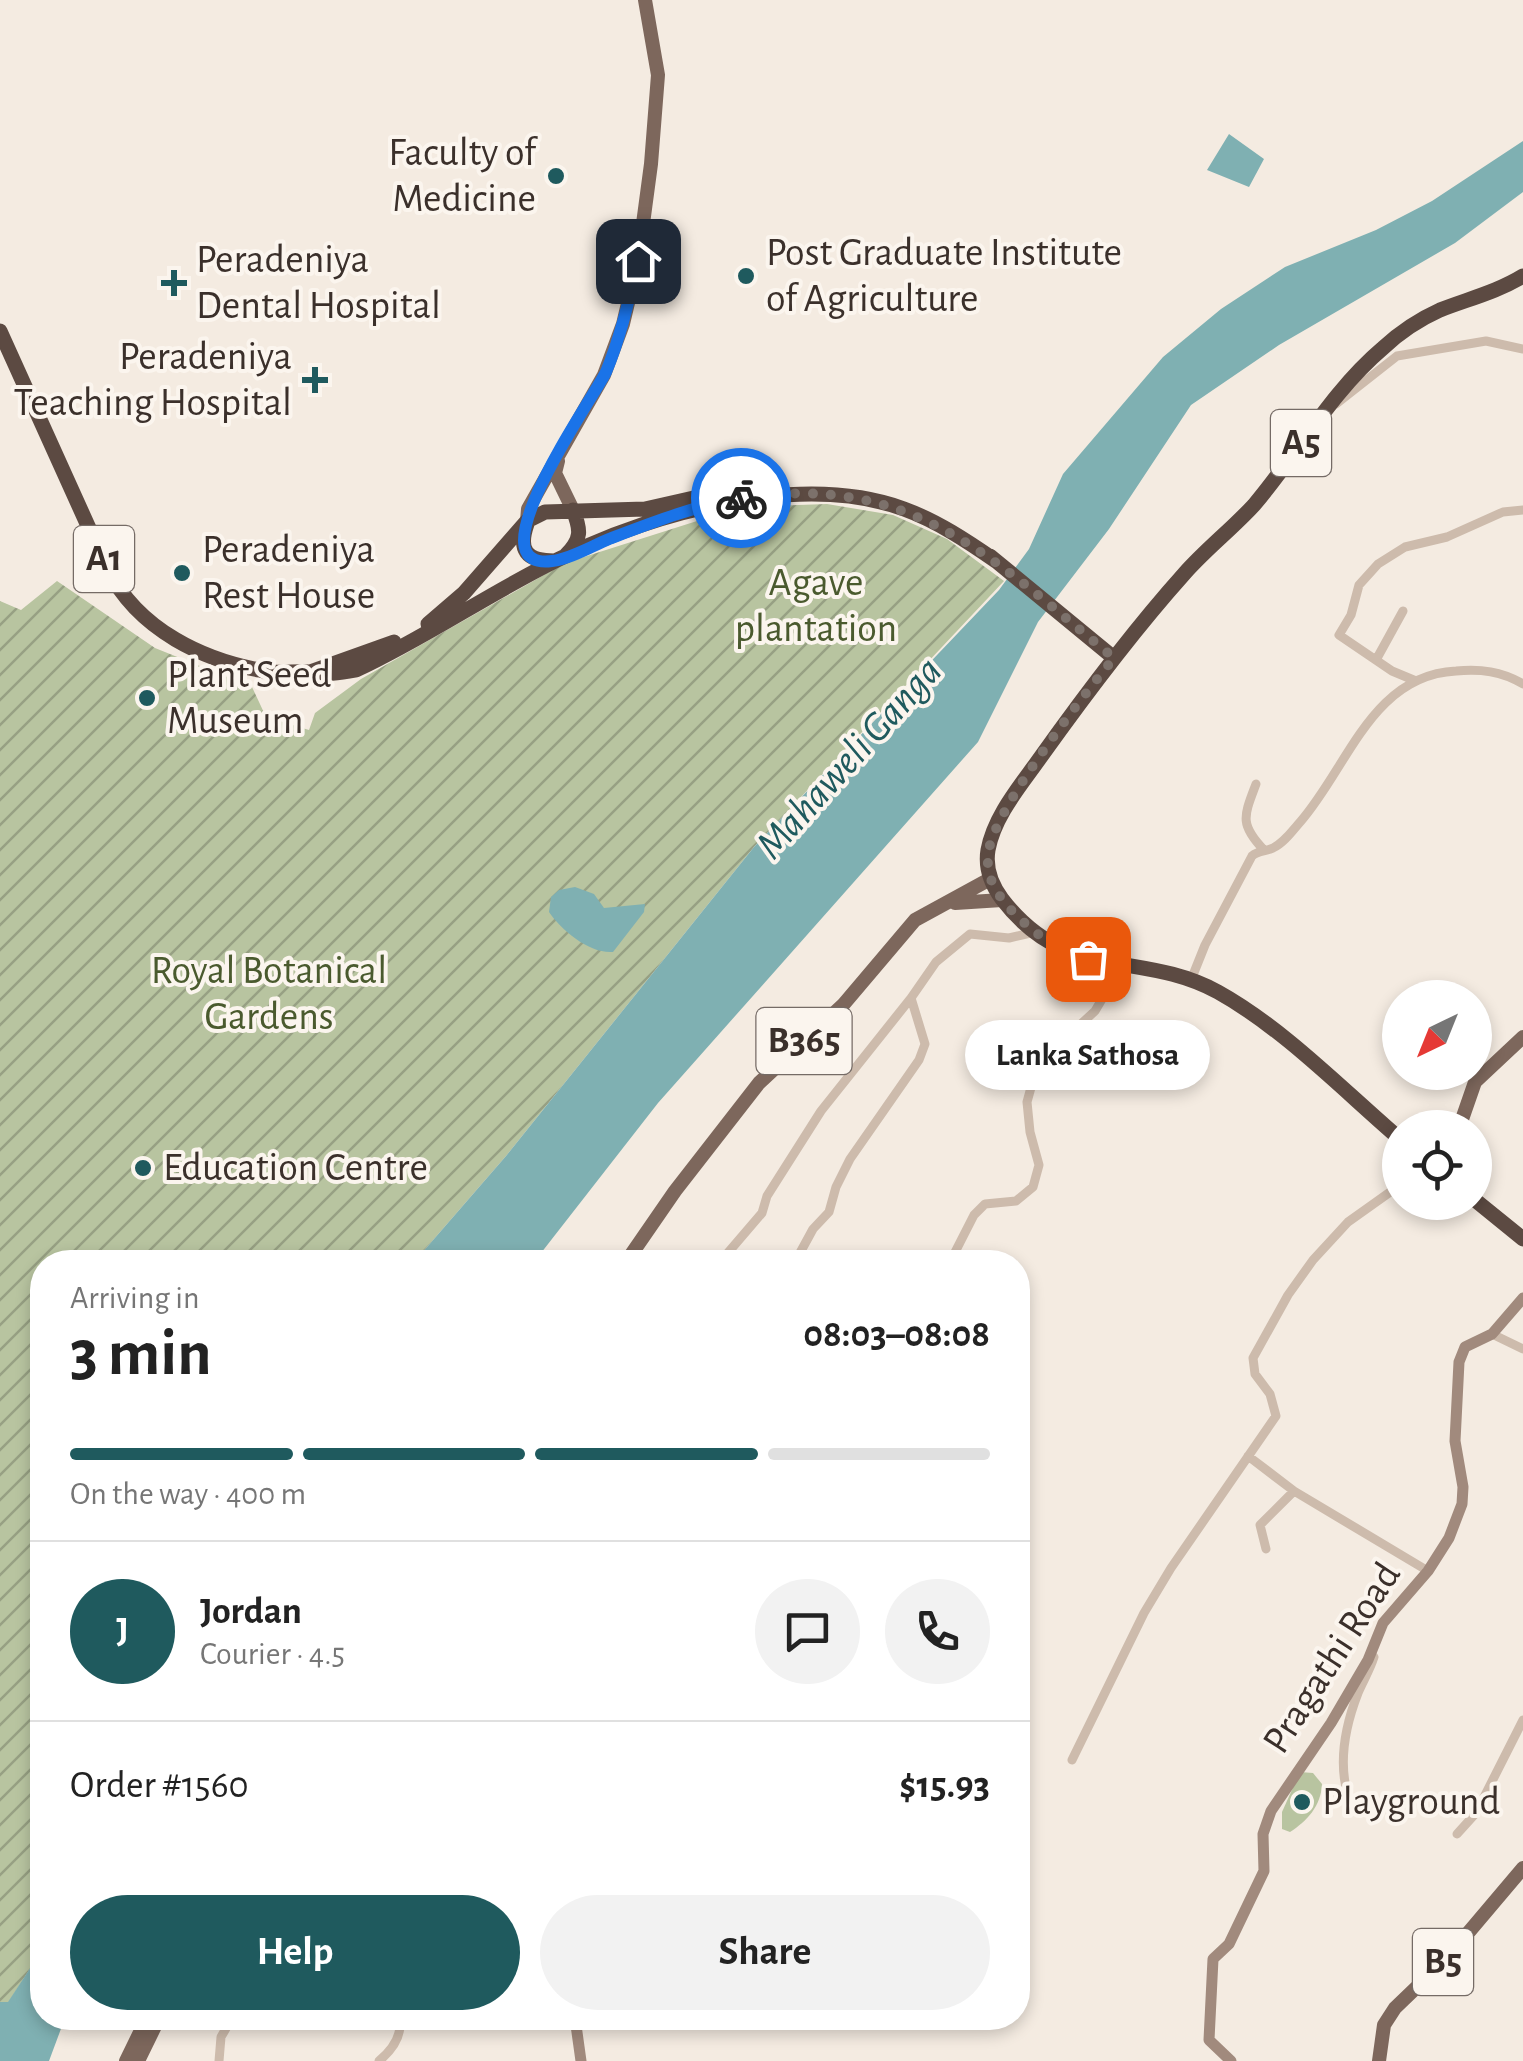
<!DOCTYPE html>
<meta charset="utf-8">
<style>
:root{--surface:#fff;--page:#f2f2f2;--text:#222;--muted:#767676;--line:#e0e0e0;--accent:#1f5a5e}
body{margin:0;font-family:"Alegreya Sans",sans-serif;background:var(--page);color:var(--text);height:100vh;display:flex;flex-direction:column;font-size:38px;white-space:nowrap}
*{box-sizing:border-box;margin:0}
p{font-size:32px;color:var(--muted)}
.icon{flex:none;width:55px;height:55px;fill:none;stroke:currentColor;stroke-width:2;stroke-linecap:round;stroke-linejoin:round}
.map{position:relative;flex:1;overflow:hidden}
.drawer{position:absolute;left:30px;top:1250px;width:1000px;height:780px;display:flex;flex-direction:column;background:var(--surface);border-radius:40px;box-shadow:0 5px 15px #0003}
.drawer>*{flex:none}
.needle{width:65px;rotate:223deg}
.buttons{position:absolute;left:1382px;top:980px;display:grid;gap:20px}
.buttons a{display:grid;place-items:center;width:110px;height:110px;border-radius:50%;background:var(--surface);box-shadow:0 5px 15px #0003;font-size:50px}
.pin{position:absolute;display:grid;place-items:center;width:85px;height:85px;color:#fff;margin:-42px;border-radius:20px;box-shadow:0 5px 15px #0006}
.courier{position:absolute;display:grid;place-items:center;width:100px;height:100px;margin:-50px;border:8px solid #1a73e8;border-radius:50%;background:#fff;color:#222;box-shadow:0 2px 12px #0007}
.bubble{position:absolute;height:70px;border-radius:35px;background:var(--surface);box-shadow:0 5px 15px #0003;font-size:32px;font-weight:700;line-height:70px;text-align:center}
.headline em{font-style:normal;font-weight:700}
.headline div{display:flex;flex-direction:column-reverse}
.headline{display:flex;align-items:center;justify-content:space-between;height:170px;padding:0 40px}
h1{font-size:65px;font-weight:700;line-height:75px}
.bar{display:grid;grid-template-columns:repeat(4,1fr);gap:15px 10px;align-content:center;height:120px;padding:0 40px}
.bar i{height:12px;border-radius:8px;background:var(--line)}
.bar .current{background:var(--accent)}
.bar p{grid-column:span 4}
.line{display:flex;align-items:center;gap:25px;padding:0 40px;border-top:2px solid var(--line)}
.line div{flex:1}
.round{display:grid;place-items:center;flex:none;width:105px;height:105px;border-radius:52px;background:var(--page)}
.action{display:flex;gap:20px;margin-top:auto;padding:20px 40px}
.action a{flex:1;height:115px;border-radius:60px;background:var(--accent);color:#fff;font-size:40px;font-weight:700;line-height:115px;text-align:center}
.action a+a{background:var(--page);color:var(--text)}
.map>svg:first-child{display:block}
.garden{fill:url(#garden-furrows)}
.pitch{fill:#b8c4a0}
.water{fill:#7fb0b2}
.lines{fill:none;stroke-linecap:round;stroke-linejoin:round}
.street{stroke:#cdbbac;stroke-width:9}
.secondary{stroke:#a18a7d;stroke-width:11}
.primary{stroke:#7d675c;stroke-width:14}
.highway{stroke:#5c4a42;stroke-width:15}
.done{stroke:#7c716b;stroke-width:10;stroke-dasharray:0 18}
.route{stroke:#1a73e8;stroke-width:12}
.poi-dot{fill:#1f5a5e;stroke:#fbf5ee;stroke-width:4}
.labels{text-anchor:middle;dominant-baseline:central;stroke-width:8;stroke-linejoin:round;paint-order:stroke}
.shield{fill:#fbf5ee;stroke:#756b66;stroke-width:2.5}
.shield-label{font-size:38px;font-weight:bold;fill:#3b302b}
.poi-label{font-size:40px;fill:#3b302b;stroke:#fbf5ee;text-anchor:start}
.park-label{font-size:40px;fill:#4a5a2e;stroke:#fbf5ee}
.street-label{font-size:40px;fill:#3b302b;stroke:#fbf5ee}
.water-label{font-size:42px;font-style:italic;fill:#1f5a5e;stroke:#fbf5ee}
</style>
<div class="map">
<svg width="1523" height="2061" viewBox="0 0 1523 2061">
<defs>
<pattern id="garden-furrows" width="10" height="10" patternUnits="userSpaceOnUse" patternTransform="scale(2.5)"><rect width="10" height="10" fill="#b8c4a0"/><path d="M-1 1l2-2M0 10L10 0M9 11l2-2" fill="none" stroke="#97a083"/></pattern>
</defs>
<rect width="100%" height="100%" fill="#f4ebe1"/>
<!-- garden -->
<path class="garden" d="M 827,504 L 893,515 L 947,539 L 1004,581 L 754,847 L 506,1156 L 414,1262 L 42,1262 L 42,1950 L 8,2003 L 0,2002 L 0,601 L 21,610 L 57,581 L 155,648 L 252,687 L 266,717 L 309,730 L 315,713 L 361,679 L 565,563 L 741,507 Z"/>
<!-- pitch -->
<path class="pitch" d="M 1300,1772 L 1313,1773 L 1322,1784 C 1321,1806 1307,1821 1290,1832 L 1282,1829 L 1282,1812 Z"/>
<!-- water -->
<path class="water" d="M 1229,134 L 1264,159 L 1249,187 L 1207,170 Z
M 1523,141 L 1523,192 L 1455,243 L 1279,345 L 1191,405 L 1109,529 L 1038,622 L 978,742 L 658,1103 L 534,1262 L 414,1262 L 506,1156 L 754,847 L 999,590 L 1029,549 L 1063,474 L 1163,357 L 1221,309 L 1285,267 L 1376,230 L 1432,201 Z
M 575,887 L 594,894 L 604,908 L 645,904 L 644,912 L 613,952 C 590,954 561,930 549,912 L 551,897 L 559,890 Z
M 42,1950 L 42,2018 L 65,2018 L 49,2061 L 0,2061 L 0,2002 L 8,2002 Z"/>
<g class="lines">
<!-- street -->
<path class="street" d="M 1336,404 L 1397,356 L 1486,341 L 1523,349
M 1376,660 L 1403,611
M 1416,681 L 1392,671 L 1339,635 L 1351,615 L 1359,585 L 1378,564 L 1405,547 L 1447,537 L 1503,512 L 1523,510
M 1256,784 C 1244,816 1239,824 1264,850
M 1191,980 L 1205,945 L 1252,856 C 1259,850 1265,852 1273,848 C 1284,843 1293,830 1301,821 C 1348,767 1372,675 1456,671 C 1481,669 1501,671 1523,684
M 720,1262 L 762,1213 L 767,1196 L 821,1111 L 911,998 L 936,962 L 970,934 L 1009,938 L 1035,932
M 795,1262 L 813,1229 L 829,1212 L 836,1187 L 850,1159 L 919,1060 L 925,1044 L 911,998
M 950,1262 L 974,1215 L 985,1204 L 1016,1201 L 1033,1187 L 1039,1165 L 1030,1132 L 1027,1102 L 1035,1073 L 1055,1048 L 1095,1011 L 1108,989 L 1114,965
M 1492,1334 L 1523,1349
M 1248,1456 L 1294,1491
M 1266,1549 L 1260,1525 L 1294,1491 L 1428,1571
M 1072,1760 L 1144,1613 L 1171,1568 L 1276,1416 L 1270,1394 L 1255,1374 L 1253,1358 L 1288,1295 L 1313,1260 L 1348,1222 L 1400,1185
M 1350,1802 C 1337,1766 1344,1729 1358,1693 C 1363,1681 1370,1670 1374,1657
M 1457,1834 L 1476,1813 L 1523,1720
M 219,2061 L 221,2037 L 232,2018
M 379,2061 C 392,2050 403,2035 399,2018"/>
<!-- secondary -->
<path class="secondary" d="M 575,2018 L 581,2061
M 1231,2061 L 1209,2040 L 1213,1959 L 1229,1944 L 1264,1871 L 1263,1834 L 1271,1811 L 1331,1723 L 1368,1660 L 1383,1623 L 1428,1571 L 1449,1538 L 1462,1504 L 1463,1487 L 1455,1441 L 1459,1362 L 1465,1347 L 1492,1334 L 1523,1298"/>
<!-- primary -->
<path class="primary" d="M 558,461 L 555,473 L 573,510
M 527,521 L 528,509 L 604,375 L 623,324 L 638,261 L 651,164 L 658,75 L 645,0
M 955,903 L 1002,900
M 1459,1128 L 1475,1082 L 1523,1037
M 626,1262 L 675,1191 L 759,1083 L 843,1005 L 915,920 L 990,879
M 126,2061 L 147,2018
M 138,2061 L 159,2018
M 1379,2061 L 1384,2025 L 1395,2008 L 1446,1959 L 1523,1868"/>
<!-- highway -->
<path class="highway" d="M 0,331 L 107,568 C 138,630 204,662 271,672 C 284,673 297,671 310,672 C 329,674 336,674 356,670 C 425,638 488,594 557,560 C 652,513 800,471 904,509 C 937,521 967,541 996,561
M 527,524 C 518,550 526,561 554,561
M 566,555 C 582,539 581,530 573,510
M 990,556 L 1114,658
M 428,624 L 464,593 L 527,521 L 545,512 L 645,509 L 707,495
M 310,672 L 394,642
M 1400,1139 C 1343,1090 1283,1028 1218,992 C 1139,949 1067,984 1002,899 C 991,884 985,868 988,850 C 994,816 1021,785 1040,758 C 1085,695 1132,632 1184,574 C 1206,549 1232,529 1254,505 C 1298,453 1331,392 1383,348 C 1399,333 1420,319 1440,310 C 1468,299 1497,292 1523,276
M 1475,1200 L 1523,1239"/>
</g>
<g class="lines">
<!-- done -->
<path class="done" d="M 741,498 C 912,472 993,559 1114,658 C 1084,695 990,813 988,856 C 986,881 1000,899 1017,916 C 1038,936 1059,951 1088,959"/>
<!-- route -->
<path class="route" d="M 638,261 C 629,299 621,336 606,372 C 596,394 469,572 552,561 C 570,559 592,546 609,539 C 651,523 697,505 741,498"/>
</g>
<!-- markers -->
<g class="poi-dot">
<circle cx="556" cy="176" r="10"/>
<circle cx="746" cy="276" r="10"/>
<path d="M169 268h10v10h10v10h-10v10h-10v-10h-10v-10h10z"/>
<path d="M310 365h10v10h10v10h-10v10h-10v-10h-10v-10h10z"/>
<circle cx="182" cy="573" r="10"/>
<circle cx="147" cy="698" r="10"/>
<circle cx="143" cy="1168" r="10"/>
<circle cx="1302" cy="1802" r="10"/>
</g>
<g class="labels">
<!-- shield labels -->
<g class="shield">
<rect x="1271" y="410" width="60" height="66" rx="8"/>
<rect x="74" y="526" width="60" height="66" rx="8"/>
<rect x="756.5" y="1008" width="95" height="66" rx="8"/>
<rect x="1413" y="1929" width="60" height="66" rx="8"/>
</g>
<g class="shield-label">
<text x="1301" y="443">A5</text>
<text x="104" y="559">A1</text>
<text x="804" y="1041">B365</text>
<text x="1443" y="1962">B5</text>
</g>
<!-- poi labels -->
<g class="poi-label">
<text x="536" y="153" text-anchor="end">Faculty of<tspan x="536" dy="46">Medicine</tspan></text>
<text x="766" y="253">Post Graduate Institute<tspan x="766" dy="46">of Agriculture</tspan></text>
<text x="196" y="260">Peradeniya<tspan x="196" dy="46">Dental Hospital</tspan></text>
<text x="292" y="357" text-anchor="end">Peradeniya<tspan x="292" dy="46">Teaching Hospital</tspan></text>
<text x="202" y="550">Peradeniya<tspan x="202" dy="46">Rest House</tspan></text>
<text x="167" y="675">Plant Seed<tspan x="167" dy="46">Museum</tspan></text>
<text x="163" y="1168">Education Centre</text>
<text x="1322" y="1802">Playground</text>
</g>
<!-- park labels -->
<g class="park-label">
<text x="816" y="583">Agave<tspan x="816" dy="46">plantation</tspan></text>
<text x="269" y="971">Royal Botanical<tspan x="269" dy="46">Gardens</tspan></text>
</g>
<!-- street labels -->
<g class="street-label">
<text transform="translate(1332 1658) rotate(-57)">Pragathi Road</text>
</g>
<!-- water labels -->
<g class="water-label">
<text transform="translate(849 758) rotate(-48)">Mahaweli Ganga</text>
</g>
</g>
</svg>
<div class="buttons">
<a><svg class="needle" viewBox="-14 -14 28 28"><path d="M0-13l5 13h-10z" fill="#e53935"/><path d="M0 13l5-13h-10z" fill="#767676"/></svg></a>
<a><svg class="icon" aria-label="locate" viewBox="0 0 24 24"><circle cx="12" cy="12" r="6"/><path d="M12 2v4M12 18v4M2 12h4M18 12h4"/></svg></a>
</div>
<div class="pin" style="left:1088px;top:959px;background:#ea580c"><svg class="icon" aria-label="bag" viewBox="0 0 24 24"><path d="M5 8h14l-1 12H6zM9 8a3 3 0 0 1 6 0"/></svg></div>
<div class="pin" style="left:638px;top:261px;background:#1f2937"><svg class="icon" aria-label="home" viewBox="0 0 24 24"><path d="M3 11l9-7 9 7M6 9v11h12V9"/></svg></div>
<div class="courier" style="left:741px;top:498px"><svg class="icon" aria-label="bike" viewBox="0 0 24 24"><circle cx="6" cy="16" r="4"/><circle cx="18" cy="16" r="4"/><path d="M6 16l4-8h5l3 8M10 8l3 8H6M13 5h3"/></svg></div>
<div class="bubble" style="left:965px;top:1020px;width:245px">Lanka Sathosa</div>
<section class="drawer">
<div class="headline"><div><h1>3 min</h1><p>Arriving in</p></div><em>08:03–08:08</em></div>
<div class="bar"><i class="current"></i><i class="current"></i><i class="current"></i><i></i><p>On the way · 400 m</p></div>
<div class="line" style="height:180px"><b class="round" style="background:var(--accent);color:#fff">J</b><div><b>Jordan</b><p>Courier · 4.5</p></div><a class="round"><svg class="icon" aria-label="chat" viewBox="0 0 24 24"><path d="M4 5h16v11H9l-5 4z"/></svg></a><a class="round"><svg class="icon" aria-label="phone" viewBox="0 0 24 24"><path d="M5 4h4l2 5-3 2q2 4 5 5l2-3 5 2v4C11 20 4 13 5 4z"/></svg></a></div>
<div class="line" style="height:130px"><div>Order #1560</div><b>$15.93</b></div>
<div class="action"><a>Help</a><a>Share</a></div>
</section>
</div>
